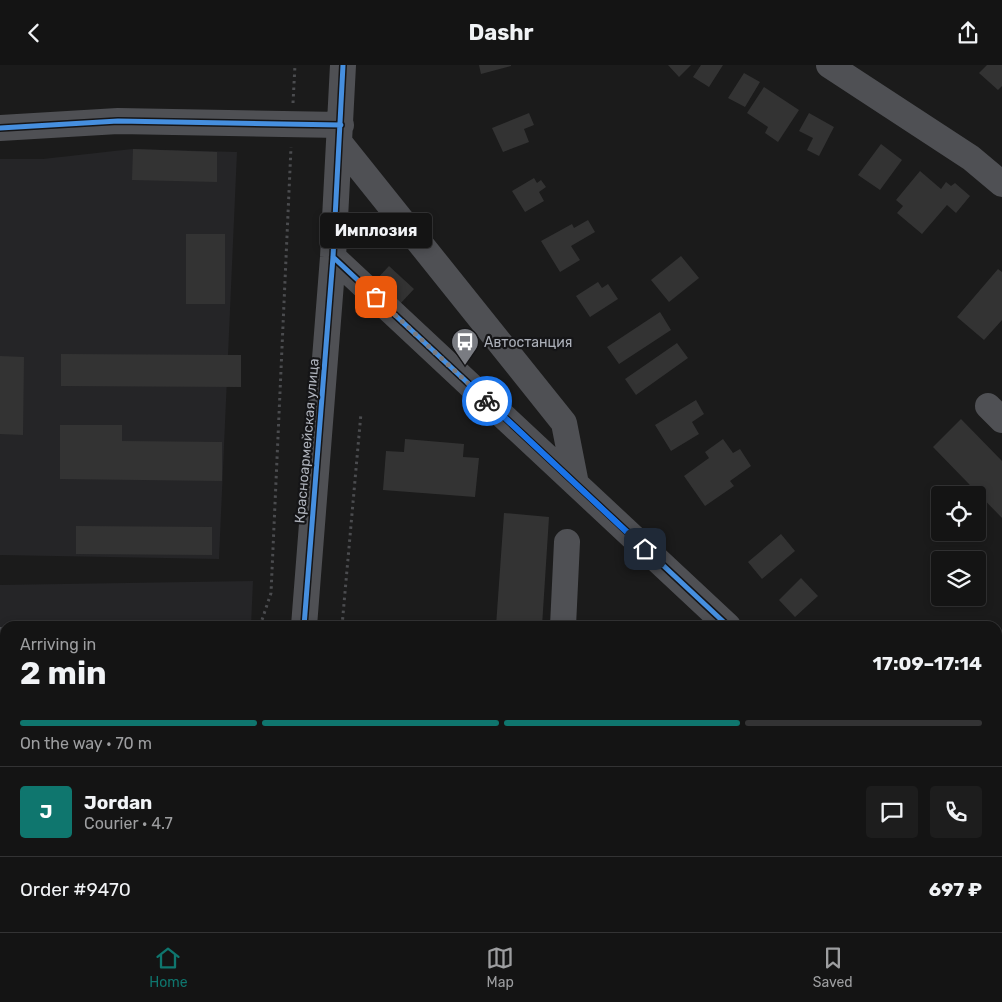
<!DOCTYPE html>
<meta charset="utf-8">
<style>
:root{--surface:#141414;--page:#1d1d1d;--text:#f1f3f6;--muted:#9d9ea0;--line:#333334;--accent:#0f766e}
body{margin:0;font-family:Rubik,sans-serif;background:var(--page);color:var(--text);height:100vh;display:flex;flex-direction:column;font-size:19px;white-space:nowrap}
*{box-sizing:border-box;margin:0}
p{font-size:16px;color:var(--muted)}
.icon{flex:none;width:28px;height:28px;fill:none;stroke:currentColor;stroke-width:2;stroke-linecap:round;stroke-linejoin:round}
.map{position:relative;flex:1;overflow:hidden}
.drawer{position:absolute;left:0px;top:556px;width:1002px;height:311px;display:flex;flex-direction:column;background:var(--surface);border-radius:15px 15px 0 0;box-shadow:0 2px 8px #0003,0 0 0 1px var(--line)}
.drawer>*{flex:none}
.fabs{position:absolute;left:931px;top:421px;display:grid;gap:10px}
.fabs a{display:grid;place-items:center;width:55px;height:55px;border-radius:5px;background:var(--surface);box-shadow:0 2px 8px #0003,0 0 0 1px var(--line);font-size:25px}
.pin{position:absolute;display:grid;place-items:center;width:42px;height:42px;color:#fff;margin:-21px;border-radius:10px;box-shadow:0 2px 8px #0006}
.courier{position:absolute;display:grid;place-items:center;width:50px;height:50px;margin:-25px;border:4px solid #1a73e8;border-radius:50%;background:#fff;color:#222;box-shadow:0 1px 6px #0007}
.bubble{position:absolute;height:35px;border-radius:5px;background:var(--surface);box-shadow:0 2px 8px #0003,0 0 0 1px var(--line);font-size:16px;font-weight:700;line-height:35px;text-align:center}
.summary em{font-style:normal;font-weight:700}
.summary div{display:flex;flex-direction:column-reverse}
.summary{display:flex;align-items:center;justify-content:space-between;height:85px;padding:0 20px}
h1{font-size:32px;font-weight:700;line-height:38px}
.bar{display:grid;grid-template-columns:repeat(4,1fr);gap:8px 5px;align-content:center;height:60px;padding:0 20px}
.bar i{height:6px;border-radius:4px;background:var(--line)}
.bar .active{background:var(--accent)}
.bar p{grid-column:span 4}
.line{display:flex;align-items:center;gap:12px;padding:0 20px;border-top:1px solid var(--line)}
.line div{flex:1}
.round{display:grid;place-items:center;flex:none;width:52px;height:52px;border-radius:5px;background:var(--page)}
header{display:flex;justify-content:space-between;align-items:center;height:65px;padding:0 20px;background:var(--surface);font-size:22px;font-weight:700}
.menu{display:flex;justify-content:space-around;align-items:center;height:70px;border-top:1px solid var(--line);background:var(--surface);font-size:14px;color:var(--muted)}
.menu a{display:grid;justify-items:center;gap:2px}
.menu .active{color:var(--accent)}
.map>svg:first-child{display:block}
.built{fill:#252527}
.building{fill:#333}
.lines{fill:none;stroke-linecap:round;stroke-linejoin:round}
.path{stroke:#4b4c4f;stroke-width:3;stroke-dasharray:2.5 4;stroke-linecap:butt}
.minor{stroke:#4f5054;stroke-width:26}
.cycleway-casing{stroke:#151517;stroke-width:8}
.cycleway{stroke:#468fdf;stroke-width:5}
.done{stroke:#7a7c82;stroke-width:5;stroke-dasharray:0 9}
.route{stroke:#1a73e8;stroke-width:6}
.labels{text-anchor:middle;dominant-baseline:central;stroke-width:4.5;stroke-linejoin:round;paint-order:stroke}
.poi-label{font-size:14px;fill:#adb1ba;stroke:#151517;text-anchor:start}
.street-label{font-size:14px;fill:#adb1ba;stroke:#151517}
</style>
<header><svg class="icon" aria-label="back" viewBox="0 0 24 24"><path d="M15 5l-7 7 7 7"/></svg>Dashr<svg class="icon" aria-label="share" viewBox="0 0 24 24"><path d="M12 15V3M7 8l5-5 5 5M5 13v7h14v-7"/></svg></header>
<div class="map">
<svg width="1002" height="867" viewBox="0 0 1002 867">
<rect width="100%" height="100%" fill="#1b1b1b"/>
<!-- built -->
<path class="built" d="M 132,84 L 237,87 L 219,494 L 0,490 L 0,94 L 43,94 Z
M 253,516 L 251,561 L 5,561 L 5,638 L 0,638 L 0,520 Z"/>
<!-- building -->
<path class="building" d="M 479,0 L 511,0 L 511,1 L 481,9 Z
M 668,0 L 691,0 L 679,12 Z
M 701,0 L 723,0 L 709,22 L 693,12 Z
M 987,0 L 1002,0 L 1002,21 L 998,25 L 979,8 Z
M 744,8 L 760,17 L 745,42 L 728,33 Z
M 764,22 L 799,45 L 778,77 L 765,68 L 768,62 L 747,48 Z
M 529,48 L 534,60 L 524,64 L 529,77 L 503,87 L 492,63 Z
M 809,48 L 834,62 L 819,91 L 807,85 L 813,73 L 799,66 Z
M 881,79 L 902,95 L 880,125 L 858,110 Z
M 133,84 L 217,87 L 217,117 L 132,115 Z
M 920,106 L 941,124 L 946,117 L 951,121 L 955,118 L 970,131 L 956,148 L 947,140 L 922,169 L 897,148 L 903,141 L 896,135 Z
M 534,113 L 537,118 L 541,115 L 546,122 L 539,127 L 544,136 L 525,147 L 512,126 Z
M 588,155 L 595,167 L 571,181 L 580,195 L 560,207 L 541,176 L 572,159 L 574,163 Z
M 186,169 L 225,169 L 225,239 L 186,239 Z
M 681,191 L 699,213 L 669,237 L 651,215 Z
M 389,201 L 414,224 L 400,239 L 375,216 Z
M 998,204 L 1002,207 L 1002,255 L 984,275 L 957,252 Z
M 598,217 L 602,223 L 608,219 L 618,234 L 590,252 L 576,231 Z
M 660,247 L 671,265 L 619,299 L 607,282 Z
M 677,278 L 688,293 L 636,330 L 625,314 Z
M 61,289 L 241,290 L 241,322 L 61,321 Z
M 0,291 L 24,292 L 23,370 L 0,369 Z
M 696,335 L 704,349 L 692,357 L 699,369 L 671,386 L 655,360 Z
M 961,354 L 1002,396 L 1002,453 L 933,382 Z
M 60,360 L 122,360 L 122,376 L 222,377 L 222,416 L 60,414 Z
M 405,374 L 464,379 L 463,392 L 479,393 L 475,432 L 383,425 L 386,386 L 404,387 Z
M 723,374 L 733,388 L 740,384 L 751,401 L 730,416 L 734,421 L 705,441 L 684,411 L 709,393 L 705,387 Z
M 504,448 L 549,452 L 542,561 L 496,561 Z
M 76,461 L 212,462 L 212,490 L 76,489 Z
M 781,469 L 795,486 L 762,514 L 748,497 Z
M 801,513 L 818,531 L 795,552 L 779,535 Z
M 1002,667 L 1002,728 L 998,724 L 998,672 Z
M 10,862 L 62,862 L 58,867 L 6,867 Z
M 538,862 L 551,862 L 556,867 L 534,867 Z
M 587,862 L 655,862 L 660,867 L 592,867 Z
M 943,862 L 956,862 L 961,867 L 939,867 Z"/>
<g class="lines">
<!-- path -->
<path class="path" d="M 293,38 L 295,0
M 260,561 L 271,528 L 291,82
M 342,561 L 361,348
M 282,862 L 287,867
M 428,862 L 433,867
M 114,867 L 118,862
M 242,867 L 246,862"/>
<!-- minor -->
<path class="minor" d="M 829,0 L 971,93 L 1002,119
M 0,63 L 118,56 L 341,60
M 339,77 L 564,358 L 576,419
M 333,192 L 728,561
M 988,341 L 1002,355
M 304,561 L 333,192 L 343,0
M 563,561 L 567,477
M 0,575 L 5,575
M 998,645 L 1002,639
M 0,711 L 5,706
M 998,798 L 1002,793
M 0,849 L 5,844
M 364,862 L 369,867
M 694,862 L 699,867
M 170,867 L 174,862"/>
<defs>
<path id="cycleway" d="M 0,63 L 118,56 L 341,60
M 333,192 L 728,561
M 304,561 L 333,192 L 343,0"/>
</defs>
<!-- cycleway casing -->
<use href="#cycleway" class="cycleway-casing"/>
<!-- cycleway -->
<use href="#cycleway" class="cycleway"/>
</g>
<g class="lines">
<!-- done -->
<path class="done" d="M 376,232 L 487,336"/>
<!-- route -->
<path class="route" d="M 487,336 L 645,484"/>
</g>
<!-- icons -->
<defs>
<symbol id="bus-pin" viewBox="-11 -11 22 30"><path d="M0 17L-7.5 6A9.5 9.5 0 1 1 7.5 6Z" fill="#7a7c82" stroke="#151517"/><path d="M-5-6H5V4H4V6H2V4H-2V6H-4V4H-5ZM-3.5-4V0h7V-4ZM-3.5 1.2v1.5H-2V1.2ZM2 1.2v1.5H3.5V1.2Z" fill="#fff"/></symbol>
</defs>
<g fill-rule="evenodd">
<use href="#bus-pin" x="449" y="261" width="32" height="43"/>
</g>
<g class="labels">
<!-- poi labels -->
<g class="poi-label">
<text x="484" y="277">Автостанция</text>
</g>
<!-- street labels -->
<g class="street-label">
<text transform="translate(307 376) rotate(-85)">Красноармейская улица</text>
</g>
</g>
</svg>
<div class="fabs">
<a><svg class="icon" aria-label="locate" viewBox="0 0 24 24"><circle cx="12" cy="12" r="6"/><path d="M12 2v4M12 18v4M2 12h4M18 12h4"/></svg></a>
<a><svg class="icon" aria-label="layers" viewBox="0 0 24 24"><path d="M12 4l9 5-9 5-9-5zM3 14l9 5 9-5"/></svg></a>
</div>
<div class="pin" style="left:376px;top:232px;background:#ea580c"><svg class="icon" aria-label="bag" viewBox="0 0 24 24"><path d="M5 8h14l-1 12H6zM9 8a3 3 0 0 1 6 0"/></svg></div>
<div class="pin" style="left:645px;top:484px;background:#1f2937"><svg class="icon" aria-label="home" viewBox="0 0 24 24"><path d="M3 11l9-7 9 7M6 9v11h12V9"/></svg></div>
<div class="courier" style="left:487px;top:336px"><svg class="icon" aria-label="bike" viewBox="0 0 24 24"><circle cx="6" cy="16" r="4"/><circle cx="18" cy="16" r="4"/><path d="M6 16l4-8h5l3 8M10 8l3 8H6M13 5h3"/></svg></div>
<div class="bubble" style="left:320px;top:148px;width:112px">Имплозия</div>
<section class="drawer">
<div class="summary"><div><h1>2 min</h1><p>Arriving in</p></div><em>17:09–17:14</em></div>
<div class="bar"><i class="active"></i><i class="active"></i><i class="active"></i><i></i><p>On the way · 70 m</p></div>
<div class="line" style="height:90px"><b class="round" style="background:var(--accent);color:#fff">J</b><div><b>Jordan</b><p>Courier · 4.7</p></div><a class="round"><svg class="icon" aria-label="chat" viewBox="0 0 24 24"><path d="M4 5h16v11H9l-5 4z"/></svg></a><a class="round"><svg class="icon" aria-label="phone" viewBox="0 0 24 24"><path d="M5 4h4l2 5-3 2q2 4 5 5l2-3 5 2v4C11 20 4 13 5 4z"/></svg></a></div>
<div class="line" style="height:65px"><div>Order #9470</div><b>697 ₽</b></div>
</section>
</div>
<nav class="menu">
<a class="active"><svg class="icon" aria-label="home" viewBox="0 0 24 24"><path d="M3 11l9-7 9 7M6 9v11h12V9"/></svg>Home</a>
<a><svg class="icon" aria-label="map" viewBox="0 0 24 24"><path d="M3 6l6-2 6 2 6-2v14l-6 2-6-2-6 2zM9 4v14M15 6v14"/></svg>Map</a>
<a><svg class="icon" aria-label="saved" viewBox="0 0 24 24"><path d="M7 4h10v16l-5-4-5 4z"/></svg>Saved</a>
</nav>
